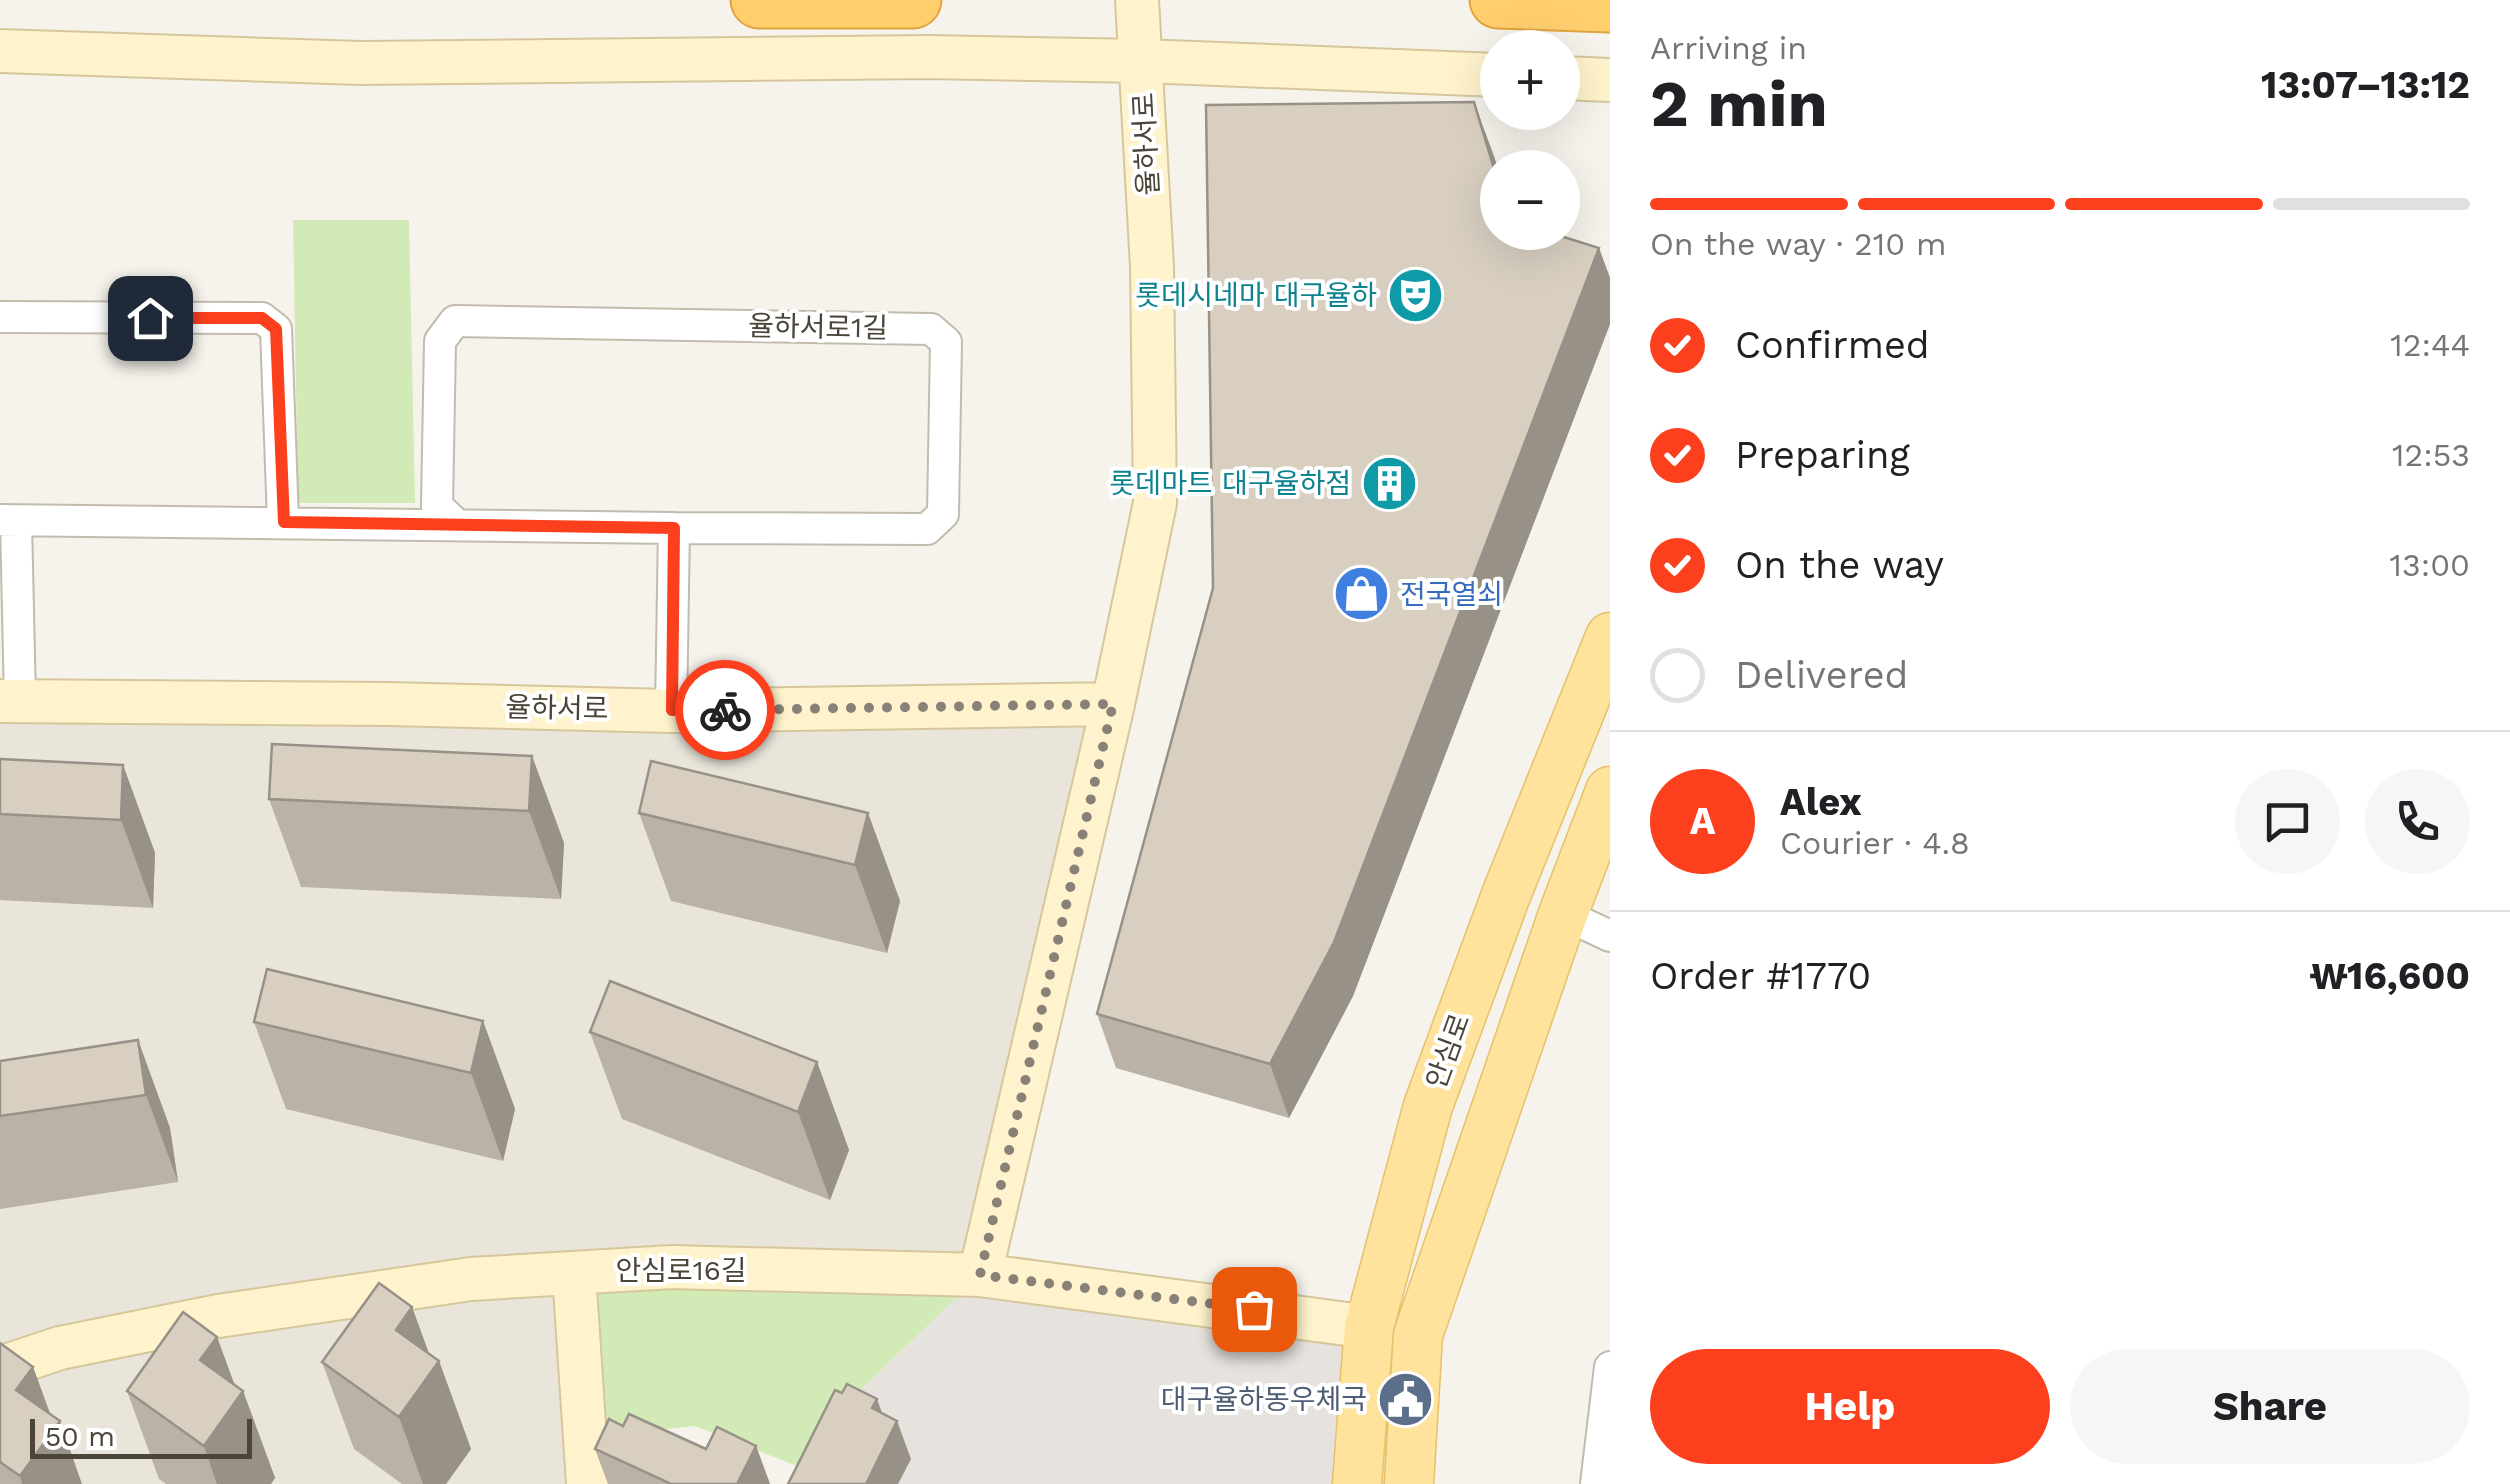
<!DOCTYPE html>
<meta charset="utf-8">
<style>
:root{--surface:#fff;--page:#f6f6f6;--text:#202124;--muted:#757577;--line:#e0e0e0;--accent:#fc3f1d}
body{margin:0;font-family:"Work Sans","Noto Sans KR",sans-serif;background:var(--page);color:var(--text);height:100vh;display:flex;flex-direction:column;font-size:38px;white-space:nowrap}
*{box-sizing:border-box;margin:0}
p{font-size:32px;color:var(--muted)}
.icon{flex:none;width:55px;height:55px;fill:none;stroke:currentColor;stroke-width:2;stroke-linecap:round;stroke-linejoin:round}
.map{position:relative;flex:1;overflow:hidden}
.side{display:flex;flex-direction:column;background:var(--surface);width:900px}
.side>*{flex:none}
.tools{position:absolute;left:1480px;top:30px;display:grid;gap:20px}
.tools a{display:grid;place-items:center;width:100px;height:100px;border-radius:50%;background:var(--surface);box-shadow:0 10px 40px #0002;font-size:50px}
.scale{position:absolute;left:30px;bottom:25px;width:222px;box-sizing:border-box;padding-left:10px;border:5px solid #4b4439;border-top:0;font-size:28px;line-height:35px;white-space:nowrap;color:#4b4439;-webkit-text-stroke:8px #fff;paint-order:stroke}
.pin{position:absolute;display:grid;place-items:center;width:85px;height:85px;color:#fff;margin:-42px;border-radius:20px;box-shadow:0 5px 15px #0006}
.courier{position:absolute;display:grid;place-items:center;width:100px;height:100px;margin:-50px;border:8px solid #fc3f1d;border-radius:50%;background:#fff;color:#222;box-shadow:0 2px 12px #0007}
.overview em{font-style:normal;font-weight:700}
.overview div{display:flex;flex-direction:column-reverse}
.overview{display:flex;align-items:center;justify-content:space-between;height:170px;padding:0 40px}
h1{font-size:65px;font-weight:700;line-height:75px}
.bar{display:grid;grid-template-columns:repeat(4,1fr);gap:15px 10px;align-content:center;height:120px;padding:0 40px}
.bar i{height:12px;border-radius:8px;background:var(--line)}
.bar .active{background:var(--accent)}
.bar p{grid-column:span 4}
.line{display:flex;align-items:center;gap:25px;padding:0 40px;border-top:2px solid var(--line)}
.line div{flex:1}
.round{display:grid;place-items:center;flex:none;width:105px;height:105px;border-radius:52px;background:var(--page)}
ol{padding:0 40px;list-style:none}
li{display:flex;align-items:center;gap:30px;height:110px}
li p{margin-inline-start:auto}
li .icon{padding:10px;border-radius:50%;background:var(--accent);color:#fff;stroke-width:4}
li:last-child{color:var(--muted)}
li i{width:55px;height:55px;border:5px solid var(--line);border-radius:50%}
.primary-button{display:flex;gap:20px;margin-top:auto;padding:20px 40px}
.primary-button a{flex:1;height:115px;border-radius:60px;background:var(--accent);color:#fff;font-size:40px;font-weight:700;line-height:115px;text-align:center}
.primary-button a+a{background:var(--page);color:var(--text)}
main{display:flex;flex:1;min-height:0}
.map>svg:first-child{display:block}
.residential{fill:#eae5da}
.industrial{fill:#e6e2dd}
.green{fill:#d2eab5}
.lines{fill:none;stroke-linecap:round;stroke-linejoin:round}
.street-casing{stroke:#c2bbae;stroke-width:34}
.secondary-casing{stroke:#d6c79b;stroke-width:46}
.primary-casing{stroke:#e6c16a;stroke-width:51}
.highway-casing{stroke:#e0a43c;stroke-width:59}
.street{stroke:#fff;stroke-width:30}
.secondary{stroke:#fff3cd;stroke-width:42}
.primary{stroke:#ffe39c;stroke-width:48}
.highway{stroke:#ffcf6e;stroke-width:55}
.wall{fill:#bab2a6}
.shaded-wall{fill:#979187}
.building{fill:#d8cfc1;stroke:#979187;stroke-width:2.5}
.done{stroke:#878178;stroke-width:10;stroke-dasharray:0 18}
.route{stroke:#fc3f1d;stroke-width:12}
.labels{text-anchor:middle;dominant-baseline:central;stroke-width:8;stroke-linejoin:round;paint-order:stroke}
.street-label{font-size:28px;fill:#4b4439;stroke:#fff}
.culture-label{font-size:28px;fill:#0d838f;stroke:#fff;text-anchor:end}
.shop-label{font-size:28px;fill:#366cbe;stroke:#fff;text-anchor:start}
.service-label{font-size:28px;fill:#4e5e75;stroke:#fff;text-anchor:end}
</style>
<main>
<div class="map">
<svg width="1610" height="1484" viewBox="0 0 1610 1484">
<rect width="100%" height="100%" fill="#f6f3ec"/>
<!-- residential -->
<path class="residential" d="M 0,700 L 1113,704 L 980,1275 L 864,1273 L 588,1484 L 0,1484 Z"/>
<!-- industrial -->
<path class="industrial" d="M 980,1275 L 1254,1309 L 1396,1332 L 1389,1484 L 791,1484 L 822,1427 Z"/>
<!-- green -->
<path class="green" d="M 293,220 L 409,220 L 415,503 L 298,503 Z
M 574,1273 L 980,1275 L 822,1427 L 800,1467 L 695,1426 L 585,1437 Z"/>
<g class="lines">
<defs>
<path id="street" d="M 0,317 L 262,318 L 276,329 L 283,521
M 0,520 L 674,528
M 16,521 L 20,701
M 457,525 L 437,506 L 440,341 L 455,321 L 931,329 L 946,342 L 943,514 L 927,529 L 674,528 L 671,711
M 1563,914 L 1610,936
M 1596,1484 L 1610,1367"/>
<path id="secondary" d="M 0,51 L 360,63 L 928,57 L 1142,61 L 1498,75
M 1562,78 L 1610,80
M 0,701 L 389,704 L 671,711 L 1113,704 L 980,1275
M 1113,704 L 1155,503 L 1152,267 L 1137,0
M 574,1273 L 588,1484
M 0,1368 L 60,1348 L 218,1316 L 471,1279 L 672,1267 L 980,1275 L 1369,1327"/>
<path id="primary" d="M 1357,1484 L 1369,1327 L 1428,1106 L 1506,895 L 1610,637
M 1409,1484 L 1418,1335 L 1563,914 L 1610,791"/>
<path id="highway" d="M 759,0 L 913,0
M 1498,0 L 1610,4"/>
</defs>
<!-- street casing -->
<use href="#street" class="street-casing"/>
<!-- secondary casing -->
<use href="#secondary" class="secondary-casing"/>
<!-- primary casing -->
<use href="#primary" class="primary-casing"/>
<!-- highway casing -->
<use href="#highway" class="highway-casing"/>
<!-- street -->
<use href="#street" class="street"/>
<!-- secondary -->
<use href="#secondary" class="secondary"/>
<!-- primary -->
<use href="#primary" class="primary"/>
<!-- highway -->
<use href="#highway" class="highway"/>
</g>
<!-- wall -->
<path class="wall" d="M 1494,156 L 1498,232 L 1550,234 L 1599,248 L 1610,278 L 1610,324 L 1353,996 L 1289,1118 L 1116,1068 L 1097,1014 Z
M 532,756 L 564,843 L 561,899 L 301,887 L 269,799 Z
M 0,759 L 123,765 L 155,853 L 153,908 L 0,900 Z
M 639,813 L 868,813 L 900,901 L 887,953 L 671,901 Z
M 483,1021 L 515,1109 L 503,1161 L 286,1109 L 254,1022 Z
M 590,1032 L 817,1062 L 849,1150 L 830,1200 L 622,1119 Z
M 138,1040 L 170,1128 L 178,1182 L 0,1209 L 0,1061 Z
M 412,1307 L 429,1355 L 439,1361 L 471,1449 L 446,1484 L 402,1484 L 354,1449 L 322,1362 Z
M 217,1337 L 234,1384 L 243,1391 L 275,1478 L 271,1484 L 166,1484 L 159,1479 L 127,1391 Z
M 0,1343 L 33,1367 L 50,1415 L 82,1484 L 0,1484 Z
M 623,1426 L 706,1449 L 756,1446 L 770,1484 L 608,1484 L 595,1449 Z"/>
<!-- shaded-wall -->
<path class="shaded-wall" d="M 1474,102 L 1494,156 L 1498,169 L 1498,178 Z
M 1599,248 L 1610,278 L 1610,324 L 1353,996 L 1289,1118 L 1270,1064 Z
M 532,756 L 564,843 L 561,899 L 529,811 Z
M 123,765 L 155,853 L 153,908 L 121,820 Z
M 868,813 L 900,901 L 887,953 L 855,865 Z
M 483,1021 L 515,1109 L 503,1161 L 471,1073 Z
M 138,1040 L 170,1128 L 178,1182 L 146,1095 Z
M 817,1062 L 849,1150 L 830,1200 L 798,1112 Z
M 412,1307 L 434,1367 L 439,1361 L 471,1449 L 446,1484 L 423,1484 L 399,1417 L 396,1330 Z
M 217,1337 L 239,1397 L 243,1391 L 275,1478 L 271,1484 L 217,1484 L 204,1446 L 200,1360 Z
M 33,1367 L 55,1427 L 60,1421 L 82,1484 L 22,1484 L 20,1476 L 16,1390 Z
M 877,1399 L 890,1435 L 897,1421 L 911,1459 L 898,1484 L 866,1484 L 872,1408 Z
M 756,1446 L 770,1484 L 737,1484 Z"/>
<!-- building -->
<path class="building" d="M 1474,102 L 1494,169 L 1498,174 L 1498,232 L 1548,232 L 1599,248 L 1334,942 L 1270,1064 L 1097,1014 L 1213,588 L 1206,105 Z
M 272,744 L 532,756 L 529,811 L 269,799 Z
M 0,759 L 123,765 L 121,820 L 0,814 Z
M 651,761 L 868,813 L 855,865 L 639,813 Z
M 267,969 L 483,1021 L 471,1073 L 254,1022 Z
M 610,981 L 817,1062 L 798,1112 L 590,1032 Z
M 138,1040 L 146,1095 L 0,1116 L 0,1061 Z
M 379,1283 L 412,1307 L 396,1330 L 439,1361 L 399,1417 L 322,1362 Z
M 183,1312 L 217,1337 L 200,1360 L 243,1391 L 204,1446 L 127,1391 Z
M 0,1343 L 33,1367 L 16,1390 L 60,1421 L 20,1476 L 0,1462 Z
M 847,1384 L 877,1399 L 872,1408 L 897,1421 L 866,1484 L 788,1484 L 835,1390 L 842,1393 Z
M 629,1414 L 706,1449 L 717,1427 L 756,1446 L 737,1484 L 671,1484 L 595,1449 L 609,1419 L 623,1426 Z"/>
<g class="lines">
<!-- done -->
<path class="done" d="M 725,710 L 1113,704 L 980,1275 L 1254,1309"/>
<!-- route -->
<path class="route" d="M 150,318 L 262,318 L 276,329 L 284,522 L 674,528 L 672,710 L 725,710"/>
</g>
<!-- icons -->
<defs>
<symbol id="theatre-disc" viewBox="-11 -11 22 22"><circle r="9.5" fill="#0f9aa8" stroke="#fff"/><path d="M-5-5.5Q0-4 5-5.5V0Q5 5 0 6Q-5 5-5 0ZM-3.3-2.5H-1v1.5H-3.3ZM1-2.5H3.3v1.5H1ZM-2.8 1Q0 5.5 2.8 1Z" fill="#fff"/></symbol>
<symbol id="building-disc" viewBox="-11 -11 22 22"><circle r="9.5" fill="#0f9aa8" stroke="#fff"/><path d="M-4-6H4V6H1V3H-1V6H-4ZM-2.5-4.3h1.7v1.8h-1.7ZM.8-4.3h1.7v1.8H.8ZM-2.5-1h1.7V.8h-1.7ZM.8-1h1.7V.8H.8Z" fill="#fff"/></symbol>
<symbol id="shop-disc" viewBox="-11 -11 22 22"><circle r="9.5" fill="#3f7fe0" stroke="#fff"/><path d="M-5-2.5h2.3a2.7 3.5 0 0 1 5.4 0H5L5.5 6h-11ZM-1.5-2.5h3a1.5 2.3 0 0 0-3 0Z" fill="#fff"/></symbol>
<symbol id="civic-disc" viewBox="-11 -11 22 22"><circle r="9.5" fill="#5c6f8a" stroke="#fff"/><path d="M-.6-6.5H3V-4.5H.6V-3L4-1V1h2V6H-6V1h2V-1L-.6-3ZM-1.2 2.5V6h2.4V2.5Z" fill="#fff"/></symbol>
</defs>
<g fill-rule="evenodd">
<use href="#theatre-disc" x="1384" y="264" width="63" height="63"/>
<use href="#building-disc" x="1358" y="452" width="63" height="63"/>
<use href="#shop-disc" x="1330" y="562" width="63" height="63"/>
<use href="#civic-disc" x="1374" y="1368" width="63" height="63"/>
</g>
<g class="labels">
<!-- street labels -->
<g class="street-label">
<text transform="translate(1146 144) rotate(-93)">율하서로</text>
<text transform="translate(818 327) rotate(1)">율하서로1길</text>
<text transform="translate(557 708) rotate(1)">율하서로</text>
<text transform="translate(1448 1051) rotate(-70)">안심로</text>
<text x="681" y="1270">안심로16길</text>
</g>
<!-- culture labels -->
<g class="culture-label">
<text x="1377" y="295">롯데시네마 대구율하</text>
<text x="1351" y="483">롯데마트 대구율하점</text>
</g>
<!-- shop labels -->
<g class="shop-label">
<text x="1400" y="594">전국열쇠</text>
</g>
<!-- service labels -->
<g class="service-label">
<text x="1367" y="1399">대구율하동우체국</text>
</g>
</g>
</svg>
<div class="tools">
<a>+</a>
<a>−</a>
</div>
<div class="scale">50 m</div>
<div class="pin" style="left:1254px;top:1309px;background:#ea580c"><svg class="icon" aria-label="bag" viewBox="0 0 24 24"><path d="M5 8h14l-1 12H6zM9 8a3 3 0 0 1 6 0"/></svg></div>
<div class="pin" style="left:150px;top:318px;background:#1f2937"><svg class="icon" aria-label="home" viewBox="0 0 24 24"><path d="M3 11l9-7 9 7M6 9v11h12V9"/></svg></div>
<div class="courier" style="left:725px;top:710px"><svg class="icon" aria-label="bike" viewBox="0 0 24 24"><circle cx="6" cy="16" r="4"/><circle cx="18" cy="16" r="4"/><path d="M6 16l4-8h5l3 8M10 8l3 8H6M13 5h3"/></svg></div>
</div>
<section class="side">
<div class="overview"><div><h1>2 min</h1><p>Arriving in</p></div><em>13:07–13:12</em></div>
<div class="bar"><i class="active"></i><i class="active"></i><i class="active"></i><i></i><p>On the way · 210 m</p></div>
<ol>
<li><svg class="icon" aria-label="check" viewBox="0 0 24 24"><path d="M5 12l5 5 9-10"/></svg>Confirmed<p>12:44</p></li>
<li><svg class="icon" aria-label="check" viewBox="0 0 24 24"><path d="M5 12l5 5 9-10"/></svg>Preparing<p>12:53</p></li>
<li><svg class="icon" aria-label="check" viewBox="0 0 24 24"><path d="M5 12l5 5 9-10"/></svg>On the way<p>13:00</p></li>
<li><i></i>Delivered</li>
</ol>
<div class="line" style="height:180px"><b class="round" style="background:var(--accent);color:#fff">A</b><div><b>Alex</b><p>Courier · 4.8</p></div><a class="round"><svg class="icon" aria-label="chat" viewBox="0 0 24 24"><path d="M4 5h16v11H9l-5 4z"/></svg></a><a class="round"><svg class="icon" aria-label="phone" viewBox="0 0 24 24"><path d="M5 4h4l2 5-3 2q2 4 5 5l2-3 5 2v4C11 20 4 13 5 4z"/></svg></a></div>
<div class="line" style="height:130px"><div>Order #1770</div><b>₩16,600</b></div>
<div class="primary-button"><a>Help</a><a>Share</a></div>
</section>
</main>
